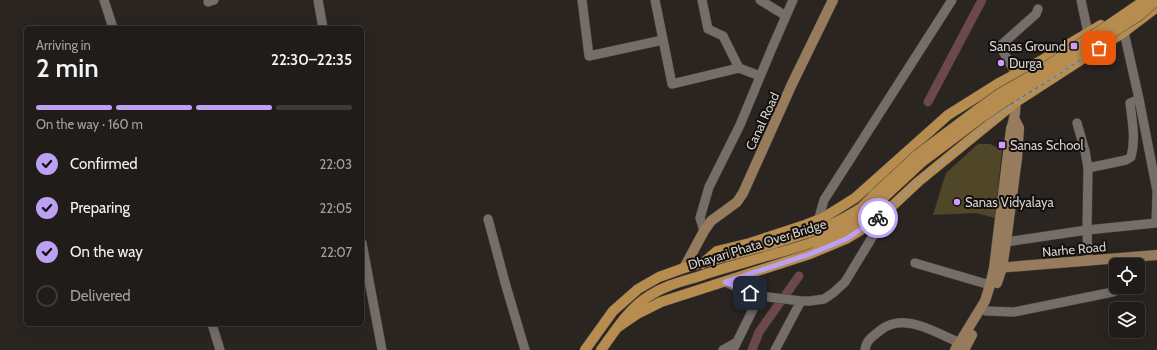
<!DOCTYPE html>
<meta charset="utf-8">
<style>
:root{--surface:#201c19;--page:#2d2926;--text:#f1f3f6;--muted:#a2a1a2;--line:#3d3a38;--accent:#bca0f2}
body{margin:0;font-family:Cabin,sans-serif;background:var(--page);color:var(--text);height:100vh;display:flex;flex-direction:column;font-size:15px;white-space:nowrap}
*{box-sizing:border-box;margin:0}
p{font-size:13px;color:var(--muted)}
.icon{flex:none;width:22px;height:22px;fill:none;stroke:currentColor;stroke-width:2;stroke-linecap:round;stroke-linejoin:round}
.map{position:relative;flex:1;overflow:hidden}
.sheet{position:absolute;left:24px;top:26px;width:340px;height:300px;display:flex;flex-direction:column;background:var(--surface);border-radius:6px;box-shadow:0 4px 16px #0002,0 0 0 1px var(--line)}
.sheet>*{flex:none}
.controls{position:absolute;left:1109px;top:258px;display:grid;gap:8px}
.controls a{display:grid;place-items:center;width:36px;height:36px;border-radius:6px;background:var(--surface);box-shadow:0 4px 16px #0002,0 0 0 1px var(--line);font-size:20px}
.pin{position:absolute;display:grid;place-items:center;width:34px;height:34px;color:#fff;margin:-17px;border-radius:8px;box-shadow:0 2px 6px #0006}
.courier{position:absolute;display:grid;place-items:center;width:40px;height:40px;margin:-20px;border:3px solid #bca0f2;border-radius:50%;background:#fff;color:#222;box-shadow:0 1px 5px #0007}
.summary em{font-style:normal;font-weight:600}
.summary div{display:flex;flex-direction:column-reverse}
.summary{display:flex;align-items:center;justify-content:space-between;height:68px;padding:0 12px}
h1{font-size:26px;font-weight:600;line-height:30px}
.bar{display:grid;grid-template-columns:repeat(4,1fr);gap:6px 4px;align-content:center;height:48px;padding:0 12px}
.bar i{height:5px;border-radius:3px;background:var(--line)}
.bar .selected{background:var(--accent)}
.bar p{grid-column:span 4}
ol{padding:0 12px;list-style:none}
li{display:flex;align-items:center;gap:12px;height:44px}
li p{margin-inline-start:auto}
li .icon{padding:4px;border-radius:50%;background:var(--accent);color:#111;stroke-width:4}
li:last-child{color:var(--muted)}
li i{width:22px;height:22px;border:2px solid var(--line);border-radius:50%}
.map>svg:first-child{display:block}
.green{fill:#504728}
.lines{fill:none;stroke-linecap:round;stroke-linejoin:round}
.canal{stroke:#6b484c;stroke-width:9}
.street-casing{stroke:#46413e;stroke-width:10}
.secondary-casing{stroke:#46413e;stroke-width:11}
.primary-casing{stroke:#46413e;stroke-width:11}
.street{stroke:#756d68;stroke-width:9}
.secondary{stroke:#967c5c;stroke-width:10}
.primary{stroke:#b78c4f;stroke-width:10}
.primary-bridge-casing{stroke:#46413e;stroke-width:11;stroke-linecap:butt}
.primary-bridge{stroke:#b78c4f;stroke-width:10}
.done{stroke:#9a9592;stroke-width:4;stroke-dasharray:0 7.2}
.route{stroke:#bca0f2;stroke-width:5}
.poi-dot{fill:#d39cfc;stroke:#120f0d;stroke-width:1.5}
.labels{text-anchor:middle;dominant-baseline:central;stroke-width:4;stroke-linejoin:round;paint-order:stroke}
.poi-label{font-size:13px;fill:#d6d1cf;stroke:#120f0d;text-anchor:start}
.street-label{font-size:13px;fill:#d6d1cf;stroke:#120f0d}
</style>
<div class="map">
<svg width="1157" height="350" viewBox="0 0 1157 350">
<rect width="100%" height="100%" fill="#2b2521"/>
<!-- green -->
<path class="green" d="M 978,144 L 990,144 L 1002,150 L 995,218 L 976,213 L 933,215 L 946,173 Z"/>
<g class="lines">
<!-- canal -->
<path class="canal" d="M 928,102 L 982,0
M 752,350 L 759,332 L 799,276"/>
<defs>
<path id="street" d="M 104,0 L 113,28
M 318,0 L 323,28
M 582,0 L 589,56 L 663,40
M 655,0 L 672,84 L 739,68 L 760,76
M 702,0 L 708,29 L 723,36 L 739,68
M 760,0 L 786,16
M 1081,0 L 1088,33
M 208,2 L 214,0
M 1121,27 L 1124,32 L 1139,99 L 1157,191
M 1016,74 L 1000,46 L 1036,14 L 1038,9
M 1077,123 L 1085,151 L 1088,168 L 1087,230 L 1088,261
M 1088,168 L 1126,160 L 1131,157 C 1136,139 1132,121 1130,103 L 1139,99
M 488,219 L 506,286 L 525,350
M 818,221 L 824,200 L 952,0
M 704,231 L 700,218 L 709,187 L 740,125 L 772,48 L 793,0
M 1006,242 L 1087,230 L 1156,223 L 1157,193
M 362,243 L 382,350
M 915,263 L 990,285
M 725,282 L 759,297 L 733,350
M 768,297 L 801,301 L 810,301 L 824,299 L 833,293 L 845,282 L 888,211
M 986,311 L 1014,312 L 1113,292 L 1122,287
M 212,324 L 220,350
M 723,350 L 737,342
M 775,350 L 801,301
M 865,350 C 866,342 870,338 877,333 C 882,329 886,325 893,324 C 913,318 941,335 960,343"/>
<path id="secondary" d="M 684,268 L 704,231 L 711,221 L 737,202 L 743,193 L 792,84 L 833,0
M 996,268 L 1157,255
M 997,283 L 1002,268 L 1006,242 L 1017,158 L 1019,128 L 1015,120
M 955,350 L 985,301 L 990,285 L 994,268 L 1011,129 C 1015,118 1017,107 1014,96
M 964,350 L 972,335"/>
<path id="primary" d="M 702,264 L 717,251 L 750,243 L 805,225 L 823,218 L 855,198 L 948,115 L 999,83 L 1037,63 L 1101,25
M 618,327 L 637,314 L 661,302 L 810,254 L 846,239 L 871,224 L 889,209 L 918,182 L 1016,102 L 1124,32 L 1157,7
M 585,350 L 613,311 L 638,289 L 659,277 L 684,268 L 772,244 L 829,226 L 846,217 L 861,208 L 876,193
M 601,350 C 615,331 629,308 649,296 C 664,286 680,282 697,277 C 720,269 743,263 767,256 C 806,245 855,233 882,199"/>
</defs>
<!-- street casing -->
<use href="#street" class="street-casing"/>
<!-- secondary casing -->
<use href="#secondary" class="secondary-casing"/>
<!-- primary casing -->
<use href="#primary" class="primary-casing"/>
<!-- street -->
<use href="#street" class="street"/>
<!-- secondary -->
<use href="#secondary" class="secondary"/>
<!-- primary -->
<use href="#primary" class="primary"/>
<defs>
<path id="primary-bridge" d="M 876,193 L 917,155 L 977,110 L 999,94 L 1041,70 L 1113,22 L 1145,0
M 882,199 L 922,162 L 982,117 L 1004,102 L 1045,77 L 1118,29 L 1140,15 L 1157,0"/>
</defs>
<!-- primary-bridge casing -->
<use href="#primary-bridge" class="primary-bridge-casing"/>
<!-- primary-bridge -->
<use href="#primary-bridge" class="primary-bridge"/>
</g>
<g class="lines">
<!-- done -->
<path class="done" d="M 878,218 L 889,209 L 918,182 L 1016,102 L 1099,48"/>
<!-- route -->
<path class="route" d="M 750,293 L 725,282 L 810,254 L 846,239 L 878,218"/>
</g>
<!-- markers -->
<g class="poi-dot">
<rect x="1070" y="42" width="8" height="8" rx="2"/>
<circle cx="1001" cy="63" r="4"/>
<rect x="998" y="141" width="8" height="8" rx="2"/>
<circle cx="957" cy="202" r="4"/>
</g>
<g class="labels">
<!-- poi labels -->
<g class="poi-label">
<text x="1066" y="46" text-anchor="end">Sanas Ground</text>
<text x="1009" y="63">Durga</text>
<text x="1010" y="145">Sanas School</text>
<text x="965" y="202">Sanas Vidyalaya</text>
</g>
<!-- street labels -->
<g class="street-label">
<text transform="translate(762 121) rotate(-65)">Canal Road</text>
<text transform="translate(757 244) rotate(-17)">Dhayari Phata Over Bridge</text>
<text transform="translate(1074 249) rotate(-5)">Narhe Road</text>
</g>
</g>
</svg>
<div class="controls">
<a><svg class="icon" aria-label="locate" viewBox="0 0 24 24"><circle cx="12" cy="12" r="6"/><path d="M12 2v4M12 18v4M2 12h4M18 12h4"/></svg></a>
<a><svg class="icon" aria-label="layers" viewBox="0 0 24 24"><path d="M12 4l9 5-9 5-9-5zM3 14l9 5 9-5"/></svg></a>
</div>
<div class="pin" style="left:1099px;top:48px;background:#ea580c"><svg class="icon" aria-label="bag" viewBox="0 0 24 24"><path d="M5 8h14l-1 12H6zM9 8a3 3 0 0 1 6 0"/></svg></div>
<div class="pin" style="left:750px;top:293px;background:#1f2937"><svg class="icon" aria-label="home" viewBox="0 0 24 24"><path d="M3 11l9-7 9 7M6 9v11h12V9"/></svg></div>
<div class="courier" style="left:878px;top:218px"><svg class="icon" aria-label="bike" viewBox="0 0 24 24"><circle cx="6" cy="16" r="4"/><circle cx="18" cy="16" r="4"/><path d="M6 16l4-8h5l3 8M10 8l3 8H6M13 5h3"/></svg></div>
<section class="sheet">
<div class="summary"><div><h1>2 min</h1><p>Arriving in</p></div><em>22:30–22:35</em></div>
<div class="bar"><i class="selected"></i><i class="selected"></i><i class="selected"></i><i></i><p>On the way · 160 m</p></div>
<ol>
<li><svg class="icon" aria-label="check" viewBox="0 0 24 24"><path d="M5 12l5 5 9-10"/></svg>Confirmed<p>22:03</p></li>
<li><svg class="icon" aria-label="check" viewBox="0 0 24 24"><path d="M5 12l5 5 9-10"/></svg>Preparing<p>22:05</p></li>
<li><svg class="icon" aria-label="check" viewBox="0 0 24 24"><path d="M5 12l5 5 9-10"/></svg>On the way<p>22:07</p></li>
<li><i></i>Delivered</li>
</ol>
</section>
</div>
